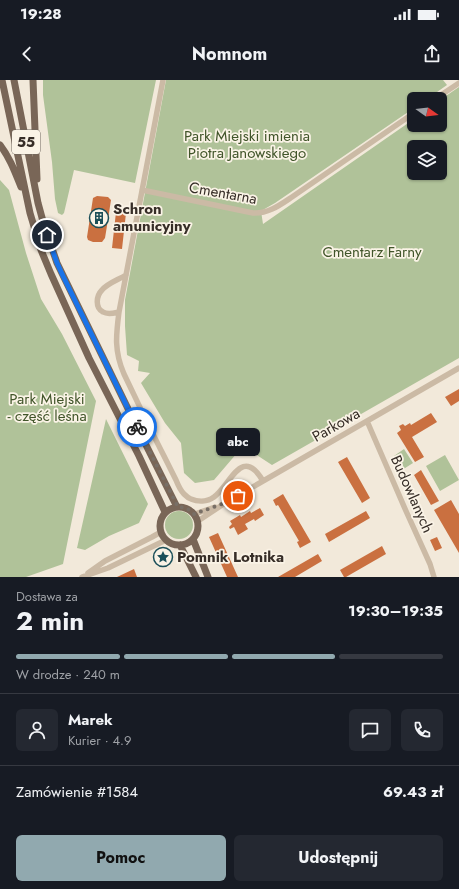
<!DOCTYPE html>
<html lang="pl">
<meta charset="utf-8">
<style>
:root{--surface:#171b24;--page:#242831;--text:#f1f3f6;--muted:#9ea1a6;--line:#363941;--accent:#91a9af}
body{margin:0;font-family:Jost,sans-serif;background:var(--page);color:var(--text);height:100vh;display:flex;flex-direction:column;font-size:15px;white-space:nowrap}
*{box-sizing:border-box;margin:0}
p{font-size:13px;color:var(--muted)}
.icon{flex:none;width:22px;height:22px;fill:none;stroke:currentColor;stroke-width:2;stroke-linecap:round;stroke-linejoin:round}
.map{position:relative;height:497px;overflow:hidden}
.details{display:flex;flex-direction:column;background:var(--surface);flex:1}
.details>*{flex:none}
.needle{width:26px;rotate:104deg}
.fabs{position:absolute;left:407px;top:12px;display:grid;gap:8px}
.fabs a{display:grid;place-items:center;width:40px;height:40px;border-radius:6px;background:var(--surface);box-shadow:0 1px 3px #0004;font-size:20px}
.pin{position:absolute;display:grid;place-items:center;width:34px;height:34px;color:#fff;margin:-17px;border:2px solid #fff;border-radius:50%;box-shadow:0 1px 4px #0007}
.courier{position:absolute;display:grid;place-items:center;width:40px;height:40px;margin:-20px;border:3px solid #1a73e8;border-radius:50%;background:#fff;color:#222;box-shadow:0 1px 5px #0007}
.bubble{position:absolute;height:28px;border-radius:6px;background:var(--surface);box-shadow:0 1px 3px #0004;font-size:13px;font-weight:700;line-height:28px;text-align:center}
.head em{font-style:normal;font-weight:700}
.head div{display:flex;flex-direction:column-reverse}
.head{display:flex;align-items:center;justify-content:space-between;height:68px;padding:0 16px}
h1{font-size:26px;font-weight:700;line-height:30px}
.bar{display:grid;grid-template-columns:repeat(4,1fr);gap:6px 4px;align-content:center;height:48px;padding:0 16px}
.bar i{height:5px;border-radius:3px;background:var(--line)}
.bar .current{background:var(--accent)}
.bar p{grid-column:span 4}
.line{display:flex;align-items:center;gap:10px;padding:0 16px;border-top:1px solid var(--line)}
.line div{flex:1}
.round{display:grid;place-items:center;flex:none;width:42px;height:42px;border-radius:6px;background:var(--page)}
.primary-button{display:flex;gap:8px;margin-top:auto;padding:8px 16px}
.primary-button a{flex:1;height:46px;border-radius:6px;background:var(--accent);color:#111;font-size:16px;font-weight:700;line-height:46px;text-align:center}
.primary-button a+a{background:var(--page);color:var(--text)}
.status{display:flex;justify-content:space-between;align-items:center;height:28px;padding:0 20px;background:var(--surface);direction:ltr}
.status svg{height:11px;fill:currentColor}
header{display:flex;justify-content:space-between;align-items:center;height:52px;padding:0 16px;background:var(--surface);font-size:18px;font-weight:700}
.map>svg:first-child{display:block}
.green{fill:#b0c299;fill-rule:evenodd}
.building{fill:#ca7040}
.lines{fill:none;stroke-linecap:round;stroke-linejoin:round}
.minor{stroke:#cbbaa5;stroke-width:5.5}
.major{stroke:#796657;stroke-width:7}
.done{stroke:#786f66;stroke-width:4;stroke-dasharray:0 7.2}
.route{stroke:#1a73e8;stroke-width:5}
.labels{text-anchor:middle;dominant-baseline:central;stroke-width:3.5;stroke-linejoin:round;paint-order:stroke}
.shield{fill:#faf3e6;stroke:#716860;stroke-width:1}
.shield-label{font-size:14px;font-weight:bold;fill:#362d27}
.park-label{font-size:15px;fill:#41552a;stroke:#faf3e6}
.street-label{font-size:15px;fill:#362d27;stroke:#faf3e6}
.poi-label{font-size:15px;font-weight:bold;fill:#362d27;stroke:#faf3e6;text-anchor:start}
</style>
<div class="status"><b>19:28</b><svg viewBox="0 0 49 12"><path d="M0 12V9h3v3zM5 12V6h3v6zM10 12V3h3v9zM15 12V0h3v12zM26 1h20v11H26zM47 4h2v5h-2z"/></svg></div>
<header><svg class="icon" aria-label="back" viewBox="0 0 24 24"><path d="M15 5l-7 7 7 7"/></svg>Nomnom<svg class="icon" aria-label="share" viewBox="0 0 24 24"><path d="M12 15V3M7 8l5-5 5 5M5 13v7h14v-7"/></svg></header>
<div class="map">
<svg width="459" height="497" viewBox="0 0 459 497">
<rect width="100%" height="100%" fill="#f2e9da"/>
<!-- green -->
<path class="green" d="M 43,0 L 156,0 L 135,103 L 74,90 L 64,133 L 62,135 L 58,133 L 55,119 L 52,82 L 43,15 Z
M 166,0 L 443,0 L 447,5 L 427,19 L 414,19 L 414,28 L 275,123 L 261,131 L 263,144 L 414,39 L 414,45 L 440,45 L 440,20 L 459,7 L 459,278 L 272,385 L 243,366 L 214,400 L 195,403 L 184,393 L 181,363 L 165,343 L 141,303 L 150,293 L 138,291 L 139,281 L 127,275 L 125,246 L 125,220 ZM 414,67 L 440,67 L 440,93 L 414,93 Z
M 0,100 L 9,110 L 26,173 L 41,219 L 62,254 L 96,321 L 63,484 L 26,497 L 0,497 Z
M 106,339 L 148,424 L 139,443 L 109,456 L 85,470 L 77,468 Z
M 404,369 L 413,383 L 402,390 L 394,376 Z
M 445,375 L 459,400 L 440,411 L 426,386 Z
M165 445a14 14 0 1 1 28 0a14 14 0 1 1-28 0Z"/>
<!-- building -->
<path class="building" d="M 97,116 L 108,117 L 111,120 L 106,152 L 105,158 L 102,162 L 93,162 L 88,160 L 87,157 L 93,118 Z
M 116,132 L 126,133 L 122,169 L 112,168 Z
M 459,309 L 459,321 L 451,326 L 445,317 Z
M 431,333 L 437,342 L 412,357 L 424,377 L 415,382 L 397,353 L 401,350 L 399,346 L 403,344 L 405,346 L 410,343 L 411,345 Z
M 347,377 L 370,418 L 362,423 L 338,382 Z
M 421,390 L 439,421 L 431,425 L 414,395 Z
M 283,414 L 311,462 L 300,468 L 297,462 L 299,461 L 278,425 L 276,426 L 273,420 Z
M 451,420 L 459,434 L 459,473 L 434,430 Z
M 260,428 L 264,435 L 255,441 L 254,439 L 245,444 L 248,449 L 238,455 L 234,447 L 230,449 L 229,447 L 232,444 L 230,441 L 240,435 L 241,437 L 250,431 L 251,433 Z
M 366,431 L 370,438 L 329,462 L 325,454 Z
M 218,453 L 238,497 L 227,497 L 209,457 Z
M 437,457 L 442,468 L 435,471 L 430,460 Z
M 382,466 L 386,474 L 346,497 L 344,497 L 340,490 Z
M 318,474 L 322,481 L 295,497 L 278,497 Z
M 134,489 L 137,497 L 117,497 Z"/>
<g class="lines">
<!-- minor -->
<path class="minor" d="M 163,0 L 119,232 C 116,255 114,271 124,294 C 137,321 150,349 164,376 C 168,384 172,392 176,400 C 178,405 180,410 184,414 C 186,416 188,418 191,419 C 198,422 207,422 214,417 C 231,404 242,365 263,401
M 435,19 L 459,3
M 142,110 L 253,133 C 268,134 280,125 292,117 L 414,33
M 119,232 C 114,233 108,235 103,232 C 95,228 96,216 102,210 C 108,203 118,200 126,195
M 367,341 L 406,431 L 430,484 L 434,497
M 195,434 L 215,427
M 198,441 L 225,423 L 459,288
M 88,493 L 105,481 L 152,457 L 161,452
M 82,497 L 108,488 L 166,460"/>
<!-- major -->
<path class="major" d="M 2,0 L 30,133 L 41,170 L 51,194 L 89,278 L 139,376 L 165,432
M 14,0 L 38,123 L 44,145 L 57,183 L 134,341 L 177,427
M 33,0 L 37,99
M 0,65 C 10,78 15,92 21,107
M160 446a19 19 0 1 1 38 0a19 19 0 1 1-38 0Z
M 193,459 L 208,497
M 180,465 L 196,497"/>
</g>
<g class="lines">
<!-- done -->
<path class="done" d="M 137,347 L 178,427 C 185,427 189,429 194,434 L 225,423 L 238,416"/>
<!-- route -->
<path class="route" d="M 47,155 L 57,183 L 63,196 L 137,347"/>
</g>
<!-- icons -->
<defs>
<symbol id="building-ring" viewBox="-11 -11 22 22"><circle r="9.5" fill="#faf3e6" stroke="#1b4f59" stroke-width="1.5"/><path d="M-4-6H4V6H1V3H-1V6H-4ZM-2.5-4.3h1.7v1.8h-1.7ZM.8-4.3h1.7v1.8H.8ZM-2.5-1h1.7V.8h-1.7ZM.8-1h1.7V.8H.8Z" fill="#1b4f59"/></symbol>
<symbol id="sight-ring" viewBox="-11 -11 22 22"><circle r="9.5" fill="#faf3e6" stroke="#1b4f59" stroke-width="1.5"/><path d="M0-6L1.8-2.2L6-1.7L2.9 1.2L3.7 5.4L0 3.3L-3.7 5.4L-2.9 1.2L-6-1.7L-1.8-2.2Z" fill="#1b4f59"/></symbol>
</defs>
<g fill-rule="evenodd">
<use href="#building-ring" x="88" y="127" width="22" height="22"/>
<use href="#sight-ring" x="152" y="466" width="22" height="22"/>
</g>
<g class="labels">
<!-- shield labels -->
<rect class="shield" x="12" y="50" width="28" height="24" rx="3"/>
<g class="shield-label">
<text x="26" y="62">55</text>
</g>
<!-- park labels -->
<g class="park-label">
<text x="247" y="56">Park Miejski imienia<tspan x="247" dy="17">Piotra Janowskiego</tspan></text>
<text x="372" y="172">Cmentarz Farny</text>
<text x="47" y="319">Park Miejski<tspan x="47" dy="17">- część leśna</tspan></text>
</g>
<!-- street labels -->
<g class="street-label">
<text transform="translate(223 113) rotate(10)">Cmentarna</text>
<text transform="translate(336 345) rotate(-30)">Parkowa</text>
<text transform="translate(412 414) rotate(66)">Budowlanych</text>
</g>
<!-- poi labels -->
<g class="poi-label">
<text x="113" y="129">Schron<tspan x="113" dy="17">amunicyjny</tspan></text>
<text x="177" y="477">Pomnik Lotnika</text>
</g>
</g>
</svg>
<div class="fabs">
<a><svg class="needle" viewBox="-14 -14 28 28"><path d="M0-13l5 13h-10z" fill="#e53935"/><path d="M0 13l5-13h-10z" fill="#9ea1a6"/></svg></a>
<a><svg class="icon" aria-label="layers" viewBox="0 0 24 24"><path d="M12 4l9 5-9 5-9-5zM3 14l9 5 9-5"/></svg></a>
</div>
<div class="pin" style="left:238px;top:416px;background:#ea580c"><svg class="icon" aria-label="bag" viewBox="0 0 24 24"><path d="M5 8h14l-1 12H6zM9 8a3 3 0 0 1 6 0"/></svg></div>
<div class="pin" style="left:47px;top:155px;background:#1f2937"><svg class="icon" aria-label="home" viewBox="0 0 24 24"><path d="M3 11l9-7 9 7M6 9v11h12V9"/></svg></div>
<div class="courier" style="left:137px;top:347px"><svg class="icon" aria-label="bike" viewBox="0 0 24 24"><circle cx="6" cy="16" r="4"/><circle cx="18" cy="16" r="4"/><path d="M6 16l4-8h5l3 8M10 8l3 8H6M13 5h3"/></svg></div>
<div class="bubble" style="left:216px;top:348px;width:44px">abc</div>
</div>
<section class="details">
<div class="head"><div><h1>2 min</h1><p>Dostawa za</p></div><em>19:30–19:35</em></div>
<div class="bar"><i class="current"></i><i class="current"></i><i class="current"></i><i></i><p>W drodze · 240 m</p></div>
<div class="line" style="height:72px"><a class="round"><svg class="icon" aria-label="person" viewBox="0 0 24 24"><circle cx="12" cy="8" r="4"/><path d="M4 21q1-7 8-7t8 7"/></svg></a><div><b>Marek</b><p>Kurier · 4.9</p></div><a class="round"><svg class="icon" aria-label="chat" viewBox="0 0 24 24"><path d="M4 5h16v11H9l-5 4z"/></svg></a><a class="round"><svg class="icon" aria-label="phone" viewBox="0 0 24 24"><path d="M5 4h4l2 5-3 2q2 4 5 5l2-3 5 2v4C11 20 4 13 5 4z"/></svg></a></div>
<div class="line" style="height:52px"><div>Zamówienie #1584</div><b>69.43 zł</b></div>
<div class="primary-button"><a>Pomoc</a><a>Udostępnij</a></div>
</section>
